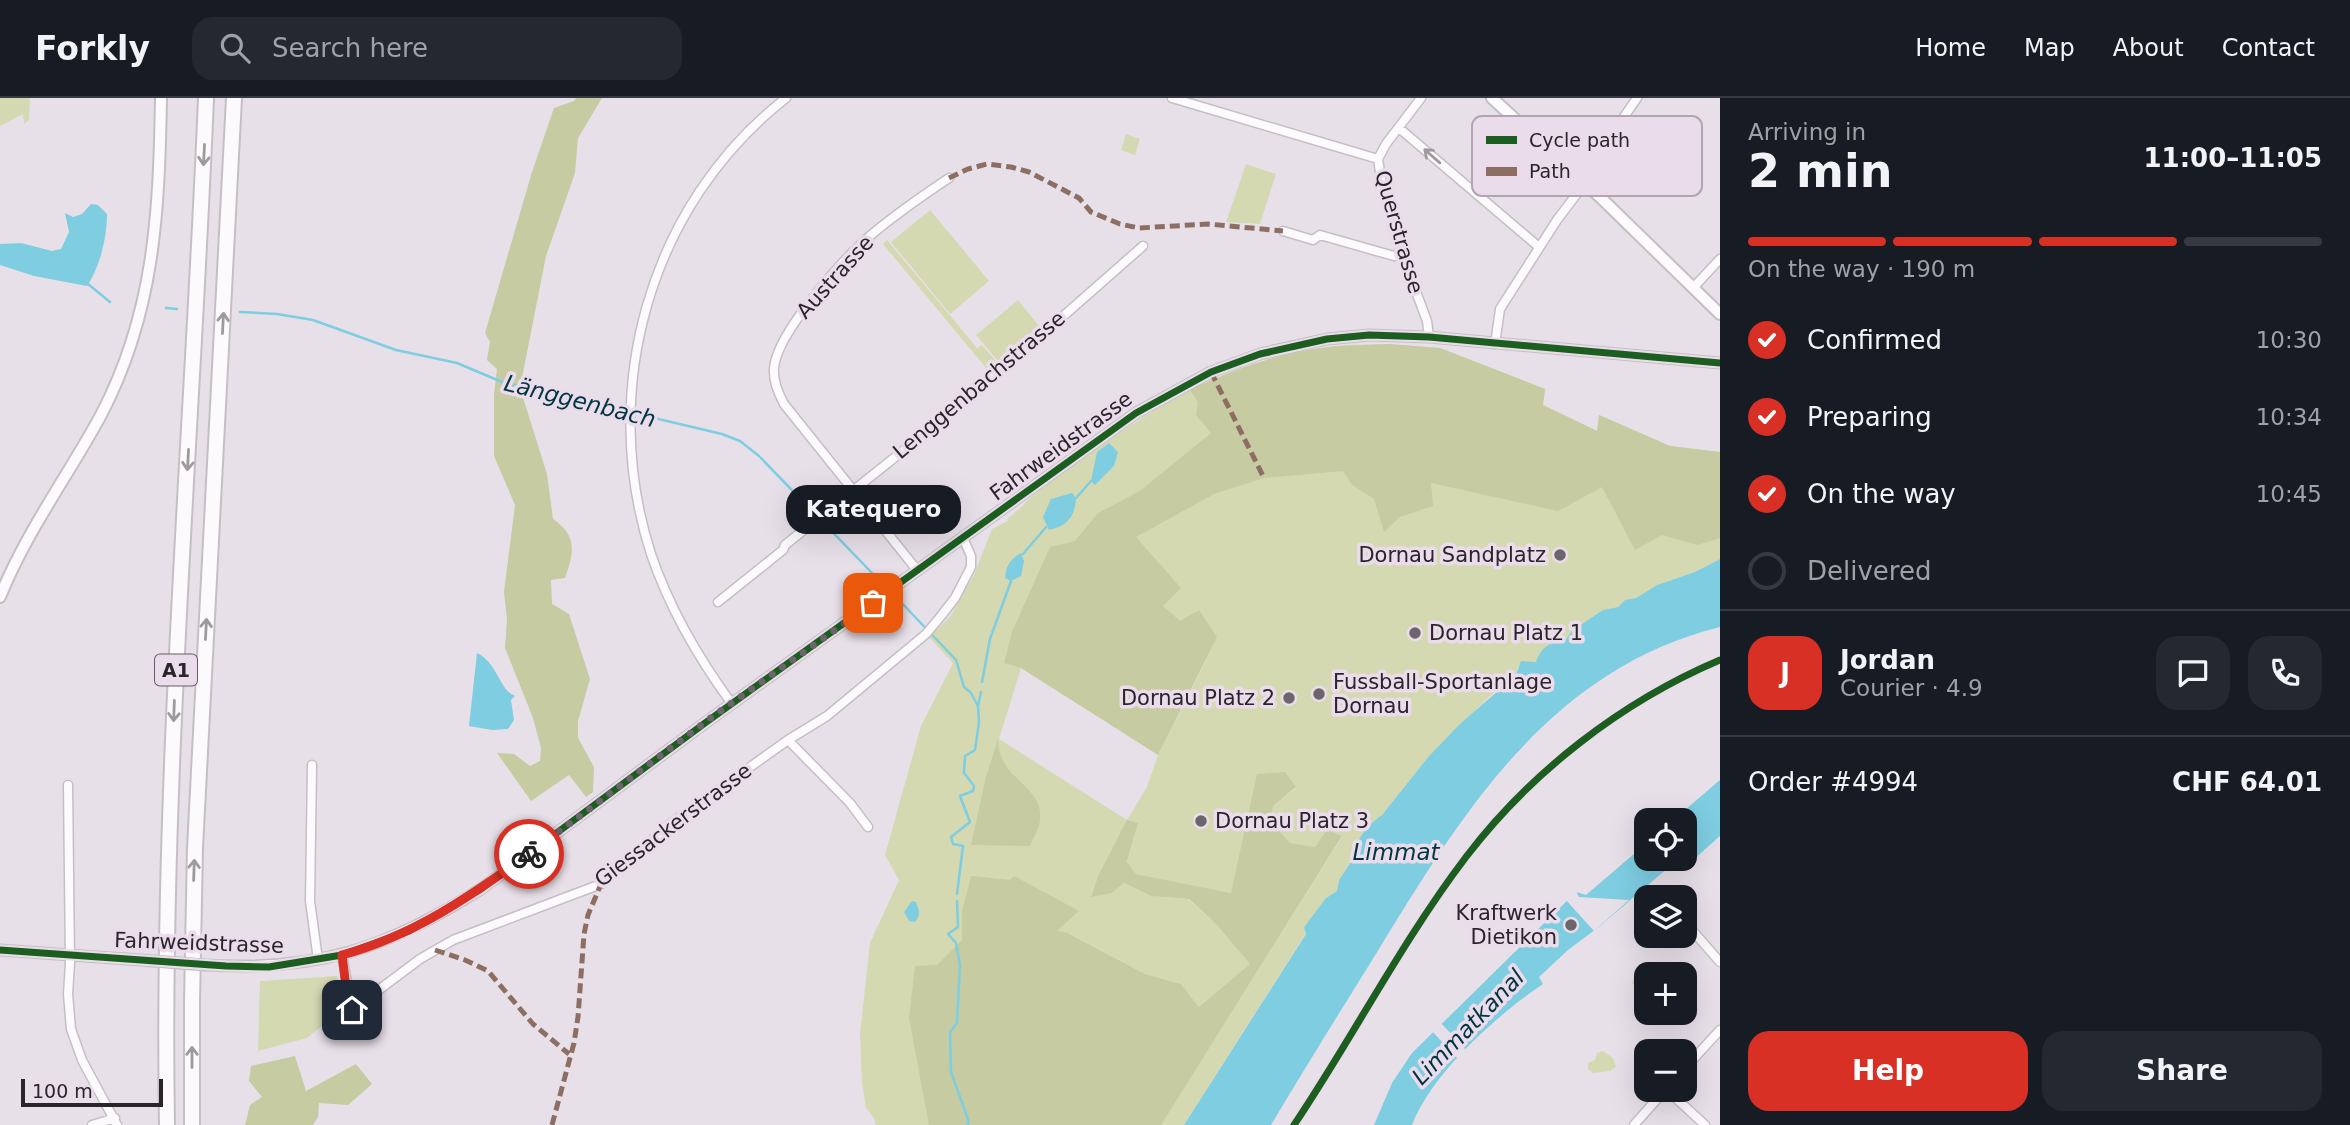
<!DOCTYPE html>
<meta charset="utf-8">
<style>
:root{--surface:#171b24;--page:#242831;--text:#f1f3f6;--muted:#9ea1a6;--line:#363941;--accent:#d93025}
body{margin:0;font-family:"DejaVu Sans",sans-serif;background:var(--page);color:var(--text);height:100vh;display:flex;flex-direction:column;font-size:26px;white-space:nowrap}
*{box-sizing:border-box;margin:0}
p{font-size:23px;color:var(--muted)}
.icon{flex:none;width:38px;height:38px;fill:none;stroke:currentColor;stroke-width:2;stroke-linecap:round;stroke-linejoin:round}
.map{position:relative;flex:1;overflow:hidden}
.drawer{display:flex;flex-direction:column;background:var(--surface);width:630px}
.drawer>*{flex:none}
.tools{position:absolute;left:1634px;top:710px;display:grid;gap:14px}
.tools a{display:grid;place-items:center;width:63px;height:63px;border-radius:14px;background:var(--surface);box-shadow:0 7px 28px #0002;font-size:35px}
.scale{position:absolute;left:21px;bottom:18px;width:142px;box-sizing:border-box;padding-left:7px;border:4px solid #2a252a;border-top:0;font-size:19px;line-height:24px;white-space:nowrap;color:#2a252a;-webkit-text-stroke:5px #ebdceb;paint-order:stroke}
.pin{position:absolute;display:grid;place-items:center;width:60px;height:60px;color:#fff;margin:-30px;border-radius:14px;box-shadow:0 4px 10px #0006}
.courier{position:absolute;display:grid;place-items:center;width:70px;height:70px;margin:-35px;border:5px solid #d93025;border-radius:50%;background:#fff;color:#222;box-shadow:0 2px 9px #0007}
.bubble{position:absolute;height:49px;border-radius:21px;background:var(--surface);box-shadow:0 7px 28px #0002;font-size:23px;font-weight:600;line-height:49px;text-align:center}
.summary em{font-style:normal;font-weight:600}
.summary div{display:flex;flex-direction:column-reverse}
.summary{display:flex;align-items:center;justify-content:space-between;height:119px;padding:0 28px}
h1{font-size:46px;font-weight:600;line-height:52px}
.bar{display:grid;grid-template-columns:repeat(4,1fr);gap:10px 7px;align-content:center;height:84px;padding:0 28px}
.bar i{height:9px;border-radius:5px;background:var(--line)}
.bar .active{background:var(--accent)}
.bar p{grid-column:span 4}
.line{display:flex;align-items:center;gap:18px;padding:0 28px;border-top:2px solid var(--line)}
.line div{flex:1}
.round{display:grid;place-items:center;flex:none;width:74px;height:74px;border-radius:21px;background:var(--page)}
ol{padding:0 28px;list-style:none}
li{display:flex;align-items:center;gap:21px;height:77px}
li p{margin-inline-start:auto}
li .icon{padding:7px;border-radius:50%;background:var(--accent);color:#fff;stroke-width:4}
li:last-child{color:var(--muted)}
li i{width:38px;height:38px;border:4px solid var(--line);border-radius:50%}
.cta{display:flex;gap:14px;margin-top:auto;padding:14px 28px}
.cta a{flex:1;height:80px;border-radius:21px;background:var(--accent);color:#fff;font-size:28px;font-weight:600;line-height:80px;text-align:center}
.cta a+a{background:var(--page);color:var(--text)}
header{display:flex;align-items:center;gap:42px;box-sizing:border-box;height:98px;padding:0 35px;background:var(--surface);border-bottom:2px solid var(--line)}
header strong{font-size:33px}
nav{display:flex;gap:38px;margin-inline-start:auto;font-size:24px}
.search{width:490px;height:63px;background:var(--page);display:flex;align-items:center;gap:18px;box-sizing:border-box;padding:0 24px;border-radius:21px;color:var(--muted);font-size:26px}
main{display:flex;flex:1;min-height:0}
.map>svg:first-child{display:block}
.green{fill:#d4d9b2;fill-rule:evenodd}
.forest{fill:#c6cba1}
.water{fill:#7ecde1}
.pier{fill:#e8e0e8}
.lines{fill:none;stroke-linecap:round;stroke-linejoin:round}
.stream{stroke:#7ecde1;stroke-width:2.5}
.minor-casing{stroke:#c5bfc5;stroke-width:11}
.tertiary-casing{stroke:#c5bfc5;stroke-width:13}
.secondary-casing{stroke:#c5bfc5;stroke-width:14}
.motorway-casing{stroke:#c5bfc5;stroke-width:18}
.minor{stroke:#fcfafc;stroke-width:8}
.tertiary{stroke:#fcfafc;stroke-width:10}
.secondary{stroke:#fcfafc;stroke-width:10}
.motorway{stroke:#fcfafc;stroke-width:14}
.tertiary-bridge-casing{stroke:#c5bfc5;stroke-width:13;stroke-linecap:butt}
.tertiary-bridge{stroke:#fcfafc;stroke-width:10}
.quiet{stroke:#8d6e63;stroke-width:5;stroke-dasharray:10 5;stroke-linecap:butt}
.cycleway-casing{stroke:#ebdceb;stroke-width:11}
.cycleway{stroke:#1b5e20;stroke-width:7}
.oneway{stroke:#9e9a9e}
.done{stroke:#6c666c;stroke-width:7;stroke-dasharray:0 12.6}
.route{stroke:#d93025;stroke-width:9}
.poi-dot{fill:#6c666c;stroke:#ebdceb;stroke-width:2.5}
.labels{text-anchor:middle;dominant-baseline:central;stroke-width:7;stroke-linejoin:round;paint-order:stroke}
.shield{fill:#ebdceb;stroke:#645c64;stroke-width:2}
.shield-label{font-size:19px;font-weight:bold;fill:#2a252a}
.street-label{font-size:21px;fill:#2a252a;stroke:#ebdceb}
.poi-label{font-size:21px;fill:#2a252a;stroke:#ebdceb;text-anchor:end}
.water-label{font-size:23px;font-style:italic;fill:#003641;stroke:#ebdceb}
.key{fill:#ebdceb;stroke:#b1a5b1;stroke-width:2}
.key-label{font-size:19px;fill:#2a252a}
</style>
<header>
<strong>Forkly</strong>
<div class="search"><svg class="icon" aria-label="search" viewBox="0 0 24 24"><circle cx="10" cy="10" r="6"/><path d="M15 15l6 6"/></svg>Search here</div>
<nav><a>Home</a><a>Map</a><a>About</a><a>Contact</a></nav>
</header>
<main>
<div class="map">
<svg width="1720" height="1027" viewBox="0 0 1720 1027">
<rect width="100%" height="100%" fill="#e8e0e8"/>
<!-- green -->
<path class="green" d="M 0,0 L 30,0 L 29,22 L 24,26 L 23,16 L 0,28 Z
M 1126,36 L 1140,41 L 1135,57 L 1121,52 Z
M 1246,66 L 1276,76 L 1260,126 L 1226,124 Z
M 930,112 L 989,183 L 950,216 L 891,144 Z
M 887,142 L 977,250 L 982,247 L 996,263 L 987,271 L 883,146 Z
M 1018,202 L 1039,228 L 998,263 L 976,237 Z
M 1389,246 L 1440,250 L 1545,291 L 1543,307 L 1597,333 L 1599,317 L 1670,348 L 1720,354 L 1720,461 L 1695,474 L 1657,487 L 1636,500 L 1625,502 L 1618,509 L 1603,512 L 1573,532 L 1567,540 L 1553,544 L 1536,564 L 1518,569 L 1516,577 L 1490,598 L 1429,658 L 1382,717 C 1368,726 1360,739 1352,753 L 1356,755 L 1339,782 L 1337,793 L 1326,800 L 1304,829 L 1306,835 L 1184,1027 L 876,1027 L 874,1020 L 866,1010 L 862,985 L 860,936 L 870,845 L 899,782 L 885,757 L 921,628 L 953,565 L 929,539 L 950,519 L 974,477 L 992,431 L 1008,423 L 1007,421 C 1019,412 1028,401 1039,393 C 1131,324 1209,267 1326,249 C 1346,246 1368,247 1389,246 ZM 1374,401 L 1400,419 L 1384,433 ZM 1162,508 L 1180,524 L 1206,562 L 1158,657 L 1147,689 L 1127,722 L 999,641 L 1021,570 ZM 1285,675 L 1296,690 L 1273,708 L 1271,724 L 1290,745 L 1315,749 L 1342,739 L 1204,958 L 1069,835 L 1145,876 L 1181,886 L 1199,909 L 1251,867 L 1215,825 L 1188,801 L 1151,798 L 1124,785 L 1112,795 L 1091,798 L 1098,778 L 1138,725 L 1127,765 L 1136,776 L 1231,795 ZM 1017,780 L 1078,813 L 1078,814 L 1056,832 Z
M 1639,877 L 1647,877 L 1647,894 L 1640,893 L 1632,885 L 1633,881 Z
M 337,878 L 341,912 L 307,940 L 258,953 L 260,883 Z
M 1603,953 L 1613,960 L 1616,969 L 1610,973 L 1593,975 L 1588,971 L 1588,965 L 1595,962 L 1597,955 Z"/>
<!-- forest -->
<path class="forest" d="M 576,0 L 602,0 L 578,40 L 575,75 L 546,158 L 520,290 L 547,376 L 553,421 C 578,438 574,455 565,480 L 551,482 L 552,506 L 569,516 L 590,581 L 578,623 L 578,640 L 594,669 L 593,694 L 586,699 L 569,677 L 531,703 L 497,655 L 514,656 L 530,668 L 540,663 L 541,650 L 533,620 L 505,550 L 507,521 L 504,494 L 515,407 L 494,358 L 494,296 L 497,271 L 487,262 L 490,244 L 485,235 L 532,74 L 554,10 L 574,3 Z
M 1389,246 L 1440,250 L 1545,291 L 1543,307 L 1597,333 L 1599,317 L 1670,348 L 1720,354 L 1720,440 L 1697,447 L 1662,437 L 1635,452 L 1602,389 L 1558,413 L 1431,385 L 1433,408 L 1400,419 L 1384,434 L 1374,401 L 1352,387 L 1343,373 L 1264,380 L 1214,396 L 1136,439 L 1181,490 L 1163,508 L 1180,523 L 1199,512 L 1217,539 L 1158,657 L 1021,570 L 1004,565 L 1012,534 L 1050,449 L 1075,443 L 1098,415 L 1140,393 L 1211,335 L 1196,317 L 1198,304 L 1190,292 C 1234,271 1281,254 1330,249 C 1349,247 1369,247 1389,246 Z
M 998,641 C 998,683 1044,686 1040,722 C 1039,731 1033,740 1030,748 L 971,747 L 986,679 Z
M 1285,674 L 1296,689 L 1273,708 L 1271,724 L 1290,745 L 1315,749 L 1327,732 L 1342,738 L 1161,1027 L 929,1027 L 909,920 L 915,868 L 937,867 L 962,842 L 962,813 L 971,778 L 1010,782 L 1014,778 L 1079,813 L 1057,833 L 1068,835 L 1145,876 L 1181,886 L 1199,909 L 1250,866 L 1215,825 L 1189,801 L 1151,798 L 1124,785 L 1112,795 L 1091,799 L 1098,778 L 1127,722 L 1138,725 L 1127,764 L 1136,776 L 1231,795 L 1257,676 Z
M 295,958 L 306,993 L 356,966 L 372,986 L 348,1007 L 319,1005 L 318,1019 L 313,1027 L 245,1027 L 250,1007 L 262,999 L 249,983 L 251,968 Z"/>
<!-- water -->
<path class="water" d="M 91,106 L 98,107 L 107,116 C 107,139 100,169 87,188 L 34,178 L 0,167 L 0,146 L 21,145 L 52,153 L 61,151 L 69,134 L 65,115 L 73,119 L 82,116 Z
M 1109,345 L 1118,354 L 1114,368 L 1095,387 L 1091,383 L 1097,354 Z
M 1072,395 L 1076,400 C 1075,418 1068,428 1049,432 L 1043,419 L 1051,401 Z
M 1021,455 L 1024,463 L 1021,478 L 1011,483 L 1005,480 C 1006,468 1010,461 1021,455 Z
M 1720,461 L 1720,529 C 1551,571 1464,712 1379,851 C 1343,909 1306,968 1271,1027 L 1184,1027 L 1306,836 L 1304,829 L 1326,800 L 1337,793 L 1339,782 L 1356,756 L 1351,754 C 1360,739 1368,726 1382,717 L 1429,658 L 1460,626 L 1516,577 L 1521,563 L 1536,564 C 1542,547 1551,545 1567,540 L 1573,532 L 1603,512 L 1618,509 L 1625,502 L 1636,500 L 1657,487 L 1695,474 Z
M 477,555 C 498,565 499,592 515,598 L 511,602 L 514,622 L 508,631 L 492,632 L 469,628 Z
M 1720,682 L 1720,738 L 1683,771 L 1676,763 L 1600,828 L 1568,852 L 1539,879 L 1543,886 C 1497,917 1432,975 1412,1027 L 1374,1027 L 1392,985 L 1412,955 L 1576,794 L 1586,797 L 1642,749 L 1638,744 L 1647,736 L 1647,761 L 1685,761 L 1685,723 L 1672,723 Z
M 912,803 L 916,804 C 919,812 921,817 915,824 L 909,823 L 904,814 Z"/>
<!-- pier -->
<path class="pier" d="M 1576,793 L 1579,799 L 1629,802 L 1594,833 L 1566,802 Z
M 1439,923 L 1469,955 L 1466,955 L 1460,963 L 1430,931 L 1434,933 L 1440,927 Z"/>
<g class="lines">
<!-- stream -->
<path class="stream" d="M 88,186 L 110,204
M 166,210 L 177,211
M 240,214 L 277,216 L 313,222 L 396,252 L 457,265 L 502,284 L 722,336 L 740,343 L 759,358 L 873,476
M 1076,400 L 1091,383
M 1023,456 L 1046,429
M 896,499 L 956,562 L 964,589 L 971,595 L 978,608 L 979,624 L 975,652 L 965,658 L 964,675 L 974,688 L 973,693 L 960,698 L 970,724 L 951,739 L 953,746 L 963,748 L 957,796
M 982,584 L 990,541 L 1011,483
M 978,608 L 981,594
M 957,803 L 958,829 L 948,836 L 956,845 L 960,867 L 957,925 L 950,934 L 951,974 L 969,1024 L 967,1027"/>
<defs>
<path id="minor" d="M 1172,0 L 1378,61
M 1421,0 L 1386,46 L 1378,61 L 1382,87 L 1402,156 L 1427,223 L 1429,239
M 1399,30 L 1539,149
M 1581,81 L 1637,0
M 1283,133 L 1313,142 L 1320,137 L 1394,158 L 1402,156
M 1693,190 L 1720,161
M 1495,246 L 1500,211 L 1557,122 L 1585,85
M 917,472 L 784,306 C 778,294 773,283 774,270 C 777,235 843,161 871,137 C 896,116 922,98 949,80
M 718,504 L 783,452 L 785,447 L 978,293 L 1143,148
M 732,606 C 699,561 669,509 651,456 C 598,292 649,107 786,0
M 788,642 L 850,705 L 868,729
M 312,667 L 310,803 L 318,862
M 68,687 L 70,865 L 68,896 L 71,931 L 82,962 L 117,1027
M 1685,824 L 1720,864
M 342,857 L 352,912 L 420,861 L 453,842 L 601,786 L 670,726 L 788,642 L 827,618 L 926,536 L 941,518 L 955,500 L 971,469 L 971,458 L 963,440
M 1685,970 L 1720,932
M 1667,992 L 1705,1027
M 92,1027 L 115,1020
M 1634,1027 L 1665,992"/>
<path id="tertiary" d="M 0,852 L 154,863
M 205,867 C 317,874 388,850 481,791 L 705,625 L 1136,315 L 1211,274 L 1260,256 L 1327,241 L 1369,237 L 1429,239 L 1720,265"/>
<path id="secondary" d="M 1492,0 L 1599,98 L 1720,216
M 0,499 C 26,434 68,378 101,317 C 155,214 159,113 161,0"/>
<path id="motorway" d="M 167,1027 C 161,684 192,342 206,0
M 192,1027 L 192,904 L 195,750 L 234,0"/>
</defs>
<!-- minor casing -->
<use href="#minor" class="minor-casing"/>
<!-- tertiary casing -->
<use href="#tertiary" class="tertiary-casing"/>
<!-- secondary casing -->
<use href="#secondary" class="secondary-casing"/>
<!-- motorway casing -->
<use href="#motorway" class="motorway-casing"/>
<!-- minor -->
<use href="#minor" class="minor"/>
<!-- tertiary -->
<use href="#tertiary" class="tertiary"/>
<!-- secondary -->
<use href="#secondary" class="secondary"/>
<!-- motorway -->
<use href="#motorway" class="motorway"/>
<defs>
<path id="tertiary-bridge" d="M 154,863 L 205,867"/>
</defs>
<!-- tertiary-bridge casing -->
<use href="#tertiary-bridge" class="tertiary-bridge-casing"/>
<!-- tertiary-bridge -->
<use href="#tertiary-bridge" class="tertiary-bridge"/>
<!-- quiet -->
<path class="quiet" d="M 949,80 L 968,71 L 987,66 L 1011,69 L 1029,74 L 1079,100 L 1091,114 L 1120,126 L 1139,130 L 1208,126 L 1283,133
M 1211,274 L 1264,380
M 435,852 L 465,862 L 488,873 L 533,926 L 569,956
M 552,1027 L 574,945 L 578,919 L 584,836 L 588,817 L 601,786"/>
<defs>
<path id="cycleway" d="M 0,852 L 226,868 L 269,869 L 342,857 L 409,833 L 481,791 L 705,625 L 1136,315 L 1211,274 L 1260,256 L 1327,241 L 1369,237 L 1429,239 L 1720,265
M 1294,1027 C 1353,939 1402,843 1466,759 C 1531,674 1621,604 1720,562"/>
</defs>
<!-- cycleway casing -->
<use href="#cycleway" class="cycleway-casing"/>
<!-- cycleway -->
<use href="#cycleway" class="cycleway"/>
</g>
<!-- one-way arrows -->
<defs><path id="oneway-shaft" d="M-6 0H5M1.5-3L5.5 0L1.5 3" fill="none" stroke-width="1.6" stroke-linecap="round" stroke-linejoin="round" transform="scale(1.75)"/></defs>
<g class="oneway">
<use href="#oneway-shaft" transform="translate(204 57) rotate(93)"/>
<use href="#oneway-shaft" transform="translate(1432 58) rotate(-139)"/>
<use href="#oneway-shaft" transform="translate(223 225) rotate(-87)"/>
<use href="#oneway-shaft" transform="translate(188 362) rotate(93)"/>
<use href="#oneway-shaft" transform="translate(206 531) rotate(-87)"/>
<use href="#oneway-shaft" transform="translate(174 613) rotate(92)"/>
<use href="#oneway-shaft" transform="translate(194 772) rotate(-88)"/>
<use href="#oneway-shaft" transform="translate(192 959) rotate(-90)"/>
</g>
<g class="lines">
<!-- done -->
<path class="done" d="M 529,756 L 712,619 L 873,505"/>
<!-- route -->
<path class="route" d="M 352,912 L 348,904 L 342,857 C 413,838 471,798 529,756"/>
</g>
<!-- markers -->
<g class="poi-dot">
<circle cx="1560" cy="457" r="7"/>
<circle cx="1415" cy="535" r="7"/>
<circle cx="1319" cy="596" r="7"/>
<circle cx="1289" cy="600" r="7"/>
<circle cx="1201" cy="723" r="7"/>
<circle cx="1571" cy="827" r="7"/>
</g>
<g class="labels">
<!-- shield labels -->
<rect class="shield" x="155" y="556.5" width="42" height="31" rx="5"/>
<g class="shield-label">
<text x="176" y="572">A1</text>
</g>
<!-- street labels -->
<g class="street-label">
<text transform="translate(1399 134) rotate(74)">Querstrasse</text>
<text transform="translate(835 179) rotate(-48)">Austrasse</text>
<text transform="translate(979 287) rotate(-40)">Lenggenbachstrasse</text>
<text transform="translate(1061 348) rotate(-36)">Fahrweidstrasse</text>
<text transform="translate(673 727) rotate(-37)">Giessackerstrasse</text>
<text transform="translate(199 845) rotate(2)">Fahrweidstrasse</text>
</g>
<!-- poi labels -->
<g class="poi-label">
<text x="1546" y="457">Dornau Sandplatz</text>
<text x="1429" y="535" text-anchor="start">Dornau Platz 1</text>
<text x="1333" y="584" text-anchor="start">Fussball-Sportanlage<tspan x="1333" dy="24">Dornau</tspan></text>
<text x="1275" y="600">Dornau Platz 2</text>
<text x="1215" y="723" text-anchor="start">Dornau Platz 3</text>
<text x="1557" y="815">Kraftwerk<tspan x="1557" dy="24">Dietikon</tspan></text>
</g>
<!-- water labels -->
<g class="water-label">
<text transform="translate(580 303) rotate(14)">Länggenbach</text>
<text x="1396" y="754">Limmat</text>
<text transform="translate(1468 929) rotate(-46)">Limmatkanal</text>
</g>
</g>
<!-- legend -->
<rect x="1472" y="18" width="230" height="80" rx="10" class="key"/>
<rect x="1486" y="38" width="31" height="8" fill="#1b5e20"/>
<rect x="1486" y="69" width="31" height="9" fill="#8d6e63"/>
<g class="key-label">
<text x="1529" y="49">Cycle path</text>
<text x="1529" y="80">Path</text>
</g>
</svg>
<div class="tools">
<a><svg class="icon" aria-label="locate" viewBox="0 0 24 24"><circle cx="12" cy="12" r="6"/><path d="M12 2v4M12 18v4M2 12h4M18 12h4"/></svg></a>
<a><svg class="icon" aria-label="layers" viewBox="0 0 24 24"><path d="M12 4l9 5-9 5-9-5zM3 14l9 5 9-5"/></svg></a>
<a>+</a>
<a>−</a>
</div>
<div class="scale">100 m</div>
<div class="pin" style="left:873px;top:505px;background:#ea580c"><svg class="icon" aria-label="bag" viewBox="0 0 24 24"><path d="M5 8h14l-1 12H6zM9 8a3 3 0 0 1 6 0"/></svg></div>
<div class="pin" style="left:352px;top:912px;background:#1f2937"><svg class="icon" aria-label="home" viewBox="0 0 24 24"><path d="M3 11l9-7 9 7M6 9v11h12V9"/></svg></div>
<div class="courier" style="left:529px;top:756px"><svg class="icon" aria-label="bike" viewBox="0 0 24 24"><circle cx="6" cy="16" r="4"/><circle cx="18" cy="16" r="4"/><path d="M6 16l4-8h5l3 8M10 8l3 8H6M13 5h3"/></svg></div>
<div class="bubble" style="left:786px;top:387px;width:175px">Katequero</div>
</div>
<section class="drawer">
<div class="summary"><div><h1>2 min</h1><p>Arriving in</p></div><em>11:00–11:05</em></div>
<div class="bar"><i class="active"></i><i class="active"></i><i class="active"></i><i></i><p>On the way · 190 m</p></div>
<ol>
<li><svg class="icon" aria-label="check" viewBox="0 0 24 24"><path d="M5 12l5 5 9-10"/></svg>Confirmed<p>10:30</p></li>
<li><svg class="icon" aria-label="check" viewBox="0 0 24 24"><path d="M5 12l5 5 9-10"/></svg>Preparing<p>10:34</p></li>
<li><svg class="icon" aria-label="check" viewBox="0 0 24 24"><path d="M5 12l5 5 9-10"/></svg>On the way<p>10:45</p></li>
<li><i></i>Delivered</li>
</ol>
<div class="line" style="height:126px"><b class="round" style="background:var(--accent);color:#fff">J</b><div><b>Jordan</b><p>Courier · 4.9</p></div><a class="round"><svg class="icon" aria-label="chat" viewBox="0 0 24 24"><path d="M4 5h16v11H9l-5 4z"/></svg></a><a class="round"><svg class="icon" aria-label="phone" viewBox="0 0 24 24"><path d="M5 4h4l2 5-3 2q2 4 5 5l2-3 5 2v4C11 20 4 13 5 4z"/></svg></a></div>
<div class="line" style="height:91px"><div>Order #4994</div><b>CHF 64.01</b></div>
<div class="cta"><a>Help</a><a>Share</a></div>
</section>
</main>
